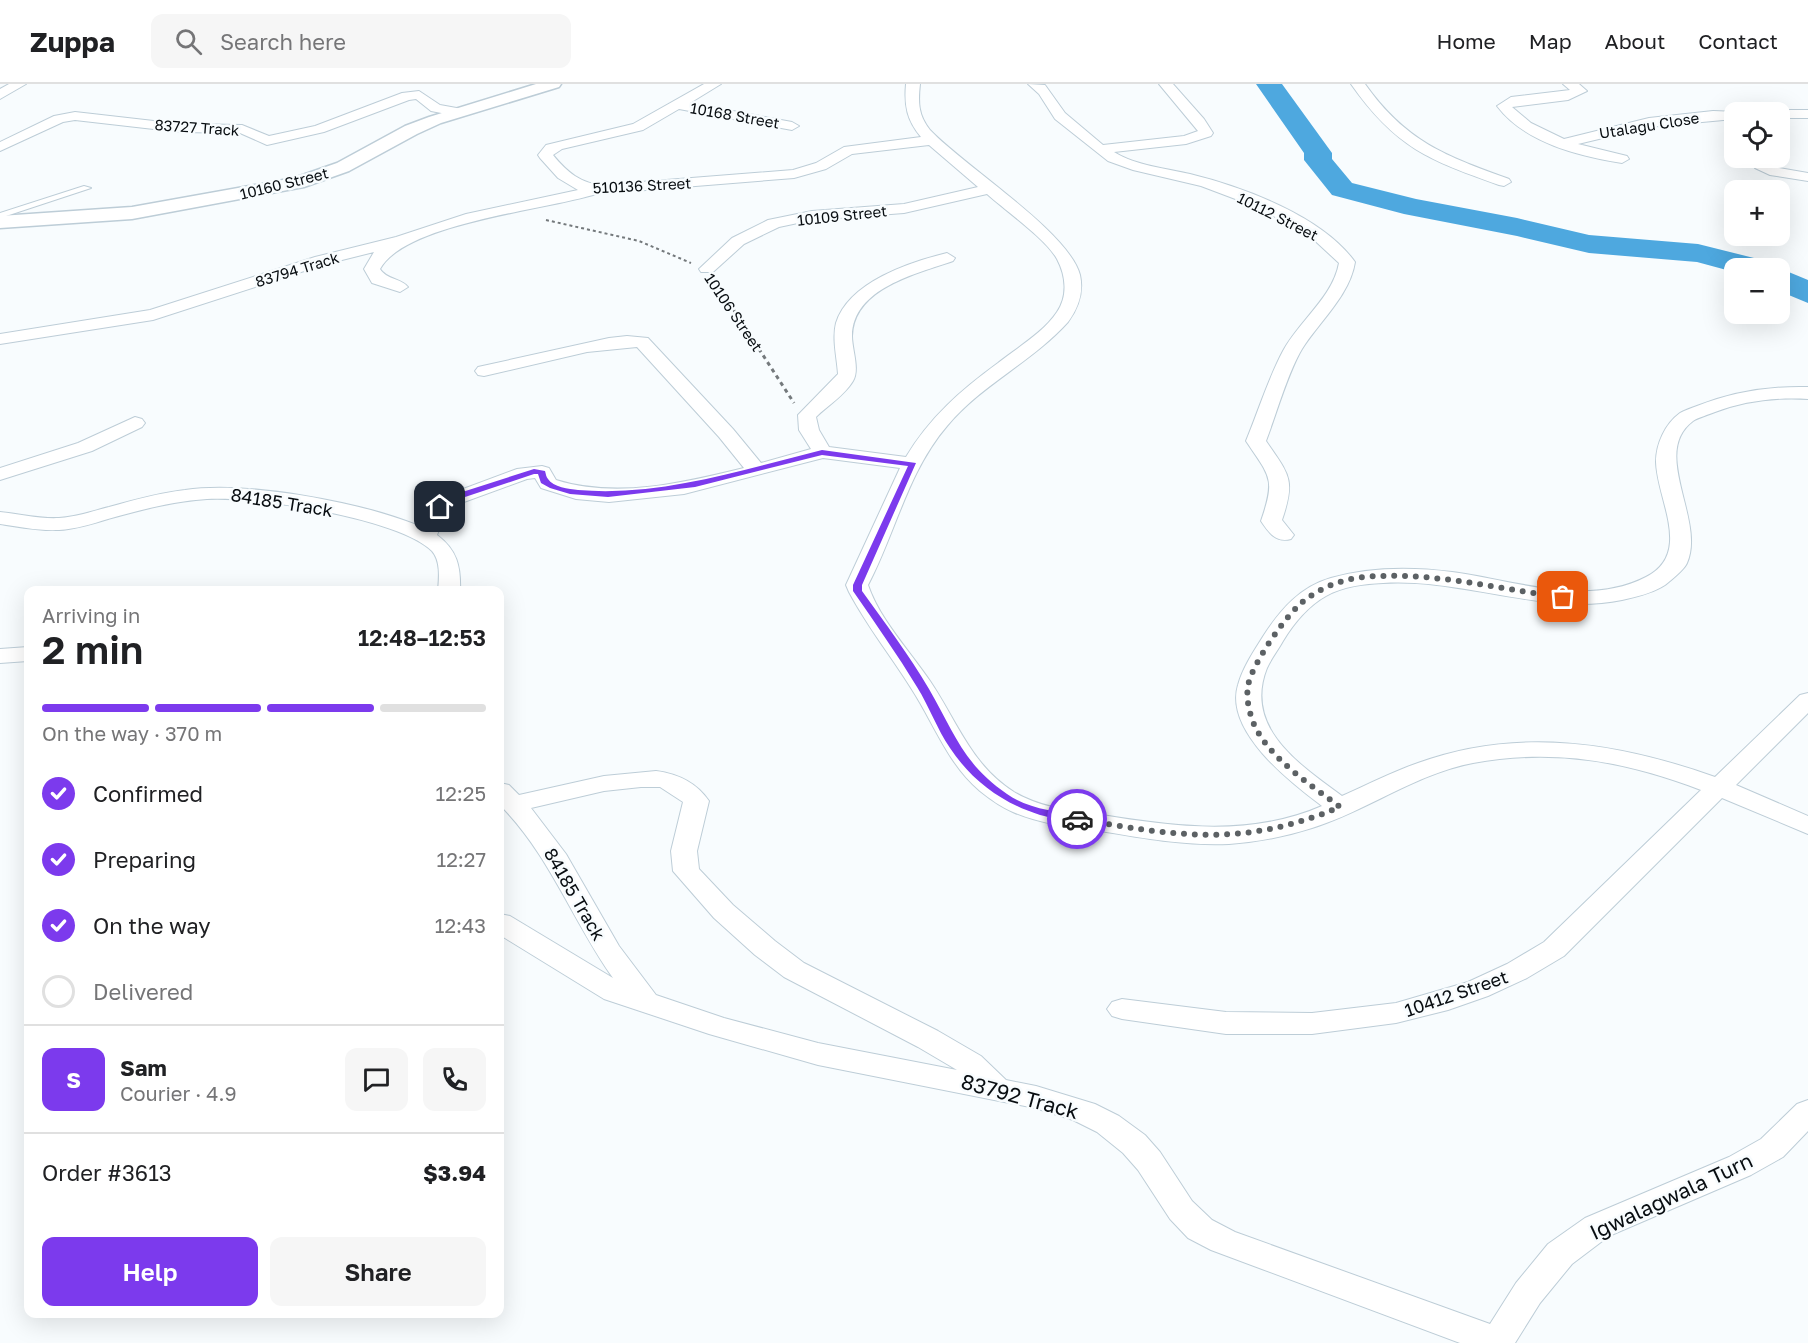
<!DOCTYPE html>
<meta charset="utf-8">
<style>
:root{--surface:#fff;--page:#f6f6f6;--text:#202124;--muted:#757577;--line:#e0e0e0;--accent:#7c3aed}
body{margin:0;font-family:"Golos Text",sans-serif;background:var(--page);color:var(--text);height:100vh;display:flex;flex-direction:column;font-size:22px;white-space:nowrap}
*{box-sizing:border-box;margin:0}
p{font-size:20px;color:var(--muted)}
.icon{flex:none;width:33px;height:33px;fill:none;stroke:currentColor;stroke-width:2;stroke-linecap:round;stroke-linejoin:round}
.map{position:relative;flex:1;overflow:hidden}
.details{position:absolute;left:24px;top:502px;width:480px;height:732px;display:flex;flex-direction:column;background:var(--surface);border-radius:12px;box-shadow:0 6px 24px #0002}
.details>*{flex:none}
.fabs{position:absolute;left:1724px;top:18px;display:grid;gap:12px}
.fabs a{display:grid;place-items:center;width:66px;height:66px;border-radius:12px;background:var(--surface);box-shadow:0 6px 24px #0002;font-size:30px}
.pin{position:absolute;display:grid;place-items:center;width:51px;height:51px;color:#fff;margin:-26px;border-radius:12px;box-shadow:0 3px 9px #0006}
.courier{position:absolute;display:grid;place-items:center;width:60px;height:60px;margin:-30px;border:4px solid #7c3aed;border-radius:50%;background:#fff;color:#222;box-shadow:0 2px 8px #0007}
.headline em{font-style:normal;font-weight:600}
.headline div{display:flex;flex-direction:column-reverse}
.headline{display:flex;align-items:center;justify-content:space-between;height:102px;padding:0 18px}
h1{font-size:39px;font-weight:600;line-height:45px}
.bar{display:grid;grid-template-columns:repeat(4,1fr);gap:9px 6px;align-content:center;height:72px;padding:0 18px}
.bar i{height:8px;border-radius:4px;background:var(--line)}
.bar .selected{background:var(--accent)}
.bar p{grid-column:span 4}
.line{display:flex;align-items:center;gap:15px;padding:0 18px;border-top:2px solid var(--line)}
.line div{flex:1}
.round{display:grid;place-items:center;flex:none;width:63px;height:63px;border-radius:12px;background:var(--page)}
ol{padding:0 18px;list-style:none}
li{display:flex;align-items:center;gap:18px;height:66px}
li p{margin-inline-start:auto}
li .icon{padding:6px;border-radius:50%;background:var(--accent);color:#fff;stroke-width:4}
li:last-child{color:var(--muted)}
li i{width:33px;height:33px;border:3px solid var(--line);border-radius:50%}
.primary-button{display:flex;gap:12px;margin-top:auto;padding:12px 18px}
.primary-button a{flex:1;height:69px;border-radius:12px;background:var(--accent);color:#fff;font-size:24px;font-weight:600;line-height:69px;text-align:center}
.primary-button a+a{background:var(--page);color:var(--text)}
header{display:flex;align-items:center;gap:36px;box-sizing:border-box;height:84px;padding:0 30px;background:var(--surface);border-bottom:2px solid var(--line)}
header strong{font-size:28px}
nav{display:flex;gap:33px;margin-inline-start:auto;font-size:21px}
.search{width:420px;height:54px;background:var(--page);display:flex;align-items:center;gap:15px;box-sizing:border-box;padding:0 21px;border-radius:12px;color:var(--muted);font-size:22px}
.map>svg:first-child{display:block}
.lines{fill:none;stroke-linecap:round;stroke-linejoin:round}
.river{fill:#4ea8df;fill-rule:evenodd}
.service-casing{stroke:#bdcdd7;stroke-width:2}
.minor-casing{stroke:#bdcdd7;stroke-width:2}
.tertiary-casing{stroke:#bdcdd7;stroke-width:3}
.path-far1{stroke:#74797c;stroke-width:2;stroke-dasharray:3 3;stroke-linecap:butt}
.path{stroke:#74797c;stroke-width:3;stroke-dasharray:4 4;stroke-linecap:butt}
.service{fill:#fff;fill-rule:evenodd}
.minor{fill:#fff;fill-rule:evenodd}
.tertiary{fill:#fff;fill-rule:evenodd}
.route{fill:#7c3aed}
.done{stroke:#5c6164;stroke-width:6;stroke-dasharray:0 10.8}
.labels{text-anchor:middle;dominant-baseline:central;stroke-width:5;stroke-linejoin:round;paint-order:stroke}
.far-street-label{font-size:15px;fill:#080d11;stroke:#f8fcfe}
.street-label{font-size:18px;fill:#080d11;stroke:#f8fcfe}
.near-street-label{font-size:21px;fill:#080d11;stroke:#f8fcfe}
</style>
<header>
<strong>Zuppa</strong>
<div class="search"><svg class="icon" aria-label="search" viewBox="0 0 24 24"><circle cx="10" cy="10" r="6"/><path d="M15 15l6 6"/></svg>Search here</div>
<nav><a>Home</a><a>Map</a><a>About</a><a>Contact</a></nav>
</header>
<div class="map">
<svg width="1808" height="1259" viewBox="0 0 1808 1259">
<rect width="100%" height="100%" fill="#f8fcfe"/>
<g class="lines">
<!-- river -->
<path class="river" d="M 1256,0 L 1282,0 L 1332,69 L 1332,75 L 1352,99 L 1416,115 L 1517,134 L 1589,151 L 1698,160 L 1766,177 L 1771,184 L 1734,184 L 1734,188 L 1697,178 L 1589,169 L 1517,152 L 1404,130 L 1332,111 L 1304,76 L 1304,69 Z
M 1778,184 L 1779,184 L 1808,196 L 1808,219 L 1779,207 Z"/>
<defs>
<path id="service" d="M 84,102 L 91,104 L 0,134 L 0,129 Z"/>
<path id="minor" d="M 9,0 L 26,0 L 0,15 L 0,5 Z
M 704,0 L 721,0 L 690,19 L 792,38 L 799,42 L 792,46 L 679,25 L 643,46 L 562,65 L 553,71 C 567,88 581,100 603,101 L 793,86 L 816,79 L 844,63 L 921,53 C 907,36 904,22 906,0 L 920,0 C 918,18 918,31 930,46 C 964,82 1069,148 1080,191 C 1084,209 1078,224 1068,238 C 1032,278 981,301 947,342 C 908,387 895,450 868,501 C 880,536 909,566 930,597 C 957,637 971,681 1014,708 C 1041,724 1072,727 1102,731 C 1176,743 1251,753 1322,722 C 1290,698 1224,647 1238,601 C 1243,583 1254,567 1264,551 C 1281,525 1300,503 1331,494 C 1369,483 1413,483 1452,488 C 1514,496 1586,524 1646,493 C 1693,469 1657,416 1656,378 C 1656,360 1665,340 1680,329 C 1685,326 1692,324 1697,322 C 1732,308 1770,302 1808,303 L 1808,315 C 1777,313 1744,317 1715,328 C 1708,331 1699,333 1693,337 C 1650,369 1706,436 1687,479 C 1684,486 1671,496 1665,501 C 1653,509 1636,513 1622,516 C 1544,532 1464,494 1383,499 C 1364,500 1344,502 1326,512 C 1308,522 1294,539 1283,557 C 1278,566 1271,575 1267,584 C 1243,644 1300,681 1342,712 C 1367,701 1392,688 1418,679 C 1518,643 1617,658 1715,693 L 1800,611 L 1808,609 L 1808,629 L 1736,701 L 1808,732 L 1808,750 L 1722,714 L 1564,872 L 1527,894 L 1488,912 L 1448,926 L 1396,939 L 1312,950 L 1226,950 L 1122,935 L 1112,932 L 1107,925 L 1112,918 L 1122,915 L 1226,928 L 1312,929 L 1396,919 L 1468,898 L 1507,880 L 1544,858 L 1701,706 C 1625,677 1554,664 1473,679 C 1415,690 1367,727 1312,744 C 1284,753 1257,758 1229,760 C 1186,762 1142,754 1100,747 C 1071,743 1040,740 1013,728 C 1001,723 990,715 980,707 C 947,679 934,639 911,604 C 891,572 867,542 849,508 L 846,501 L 900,384 L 823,374 L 684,410 L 609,418 L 576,415 L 541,404 L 535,394 L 527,395 L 453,422 L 444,433 L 437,451 C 457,466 461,482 460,507 L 438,507 C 439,495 441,477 432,467 C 399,434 254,412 207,415 C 173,417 141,426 108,435 C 92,440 76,445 59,446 C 39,447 20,443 0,440 L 0,428 C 20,430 39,435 59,434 C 76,433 93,427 109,423 C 134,416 159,409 185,406 C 247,397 361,418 419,442 L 424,431 L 439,414 L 517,385 L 542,382 L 549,384 L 556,396 C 617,415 683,399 744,384 L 719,353 L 637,263 L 587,268 L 484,292 L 478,291 L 475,287 L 478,283 L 609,254 L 627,252 L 648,254 L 733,345 L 761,379 L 811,365 L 799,346 L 798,331 L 838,290 C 837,274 832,255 836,239 C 849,198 910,178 947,169 L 955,174 L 953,177 C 916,190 853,204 852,252 C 852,266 860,285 853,297 C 845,311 827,322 816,333 L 819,346 L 829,363 L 906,373 C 930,333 961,306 998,279 C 1017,264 1044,248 1057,228 C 1068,212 1066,192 1057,175 C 1046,155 1006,127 987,110 L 904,129 L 812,136 L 779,143 L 744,160 L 713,188 L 701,188 L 699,185 L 732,154 L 768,136 L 812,127 L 904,120 L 978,103 L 929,61 L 852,70 L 826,85 L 794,94 L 596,110 C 546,126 405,139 380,185 C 387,196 401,194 408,203 L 400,208 L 372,199 L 364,185 L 374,168 L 326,180 L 153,236 L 0,260 L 0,250 L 150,226 L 315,173 L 396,153 L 466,130 L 578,106 L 558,94 L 540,74 L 538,71 L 546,61 L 633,40 Z
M 1028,0 L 1045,1 L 1065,29 L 1103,61 L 1184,52 L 1198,47 L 1159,0 L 1173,0 L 1204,35 L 1213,49 L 1211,52 L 1186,60 L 1114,68 C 1137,82 1164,84 1190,90 C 1243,103 1322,132 1355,178 C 1350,211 1319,238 1302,265 C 1288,288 1276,331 1266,357 C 1289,391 1296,395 1282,436 L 1294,451 L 1291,455 C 1276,459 1269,449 1261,437 C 1276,394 1270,393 1246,357 C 1258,328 1268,295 1283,267 C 1299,237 1333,213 1339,179 L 1312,154 L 1292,141 L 1246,119 L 1201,102 L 1133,86 L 1108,77 L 1055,35 L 1039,10 Z
M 1351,0 L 1365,0 C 1406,58 1446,72 1509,95 L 1511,98 L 1504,102 L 1499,101 C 1429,76 1396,64 1351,0 Z
M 1563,0 L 1579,0 L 1587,7 L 1568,16 L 1512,23 L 1531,39 L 1564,55 L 1649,34 L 1713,27 L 1739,28 L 1734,28 L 1734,35 L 1649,43 L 1578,60 L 1627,72 L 1629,75 L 1622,79 C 1579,72 1525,59 1497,22 L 1511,13 L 1570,6 Z
M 419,7 L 440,21 L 462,25 L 464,28 L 457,32 L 431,27 L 416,15 L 409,16 L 324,48 L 267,61 L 240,49 L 180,48 L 75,36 L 63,38 L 0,67 L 0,58 L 54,32 L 75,28 L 180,40 L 242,41 L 269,52 L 315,42 L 402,9 Z
M 1779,26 L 1808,26 L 1808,34 L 1779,34 L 1779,28 L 1773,28 Z
M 1752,74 L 1766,74 L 1767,79 L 1779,84 L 1808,89 L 1808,97 L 1770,91 L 1755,84 Z
M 135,333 L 142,335 L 145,339 L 142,343 L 92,367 L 0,396 L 0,384 L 78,359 Z
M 28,563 L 28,577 L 0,579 L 0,565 Z
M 656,687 C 678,690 696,698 709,717 L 697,767 L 699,785 L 733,821 L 775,857 L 804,879 L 938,947 L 981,972 L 1006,996 L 1036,1002 L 1095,1020 L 1119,1032 L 1145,1051 L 1160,1068 L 1192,1117 L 1212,1136 L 1235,1148 L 1490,1240 L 1516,1199 L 1548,1160 L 1585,1134 L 1729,1073 L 1761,1055 L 1797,1020 L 1808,1016 L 1808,1047 L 1783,1073 L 1751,1091 L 1609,1152 L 1572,1180 L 1540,1219 L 1515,1259 L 1460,1259 L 1211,1166 L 1188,1154 L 1170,1135 L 1138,1086 L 1123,1069 L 1097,1048 L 1073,1036 L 1035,1024 L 818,981 L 709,950 L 604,915 L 500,851 L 500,830 L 510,832 L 613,894 C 573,838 550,771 500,721 L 500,699 L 509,701 L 519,711 L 604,692 ZM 641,703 L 660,703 L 683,718 L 671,767 L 673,787 L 714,834 L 755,871 L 784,893 L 918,963 L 957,986 L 818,959 L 724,934 L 656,911 L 619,862 L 566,770 L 531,724 L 604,707 Z"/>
<path id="tertiary" d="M 536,0 L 561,0 L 559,3 L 441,39 L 417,50 L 349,87 L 304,103 L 132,135 L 0,144 L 0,132 L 132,123 L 294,94 L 337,79 L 405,42 L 429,33 Z"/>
</defs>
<!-- service casing -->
<use href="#service" class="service-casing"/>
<!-- minor casing -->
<use href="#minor" class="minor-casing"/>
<!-- tertiary casing -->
<use href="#tertiary" class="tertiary-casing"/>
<!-- path-far1 -->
<path class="path-far1" d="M 546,136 L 639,157 L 691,179
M 716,199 L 725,212"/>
<!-- path -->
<path class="path" d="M 724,211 L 794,319"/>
<!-- service -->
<use href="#service" class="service"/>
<!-- minor -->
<use href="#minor" class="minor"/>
<!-- tertiary -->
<use href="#tertiary" class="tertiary"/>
</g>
<!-- route -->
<path class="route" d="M 822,366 L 916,379 L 862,501 L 862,507 C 885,539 909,571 929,605 C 954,648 963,680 1007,710 C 1028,725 1056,727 1081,733 L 1081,738 C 1068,740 1053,734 1040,731 C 1002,719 972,697 950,664 C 937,645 929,622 917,603 C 897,570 875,539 853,507 L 853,501 L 908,382 L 822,371 L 695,403 L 608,413 L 570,410 L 550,404 L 541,399 L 538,390 L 534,390 L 459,415 L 443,425 L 436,423 L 453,411 L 534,385 L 545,387 C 546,390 546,393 548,395 C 553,403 569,405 578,406 C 661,413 742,386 822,366 Z"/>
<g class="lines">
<!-- done -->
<path class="done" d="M 1077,735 C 1178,752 1242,764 1340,723 C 1311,701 1267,673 1253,638 C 1249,627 1246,614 1248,602 C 1251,581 1288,528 1305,516 C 1322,503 1343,495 1364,493 C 1432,487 1496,505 1563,513"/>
</g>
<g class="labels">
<!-- far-street labels -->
<g class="far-street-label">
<text transform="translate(735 31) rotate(10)">10168 Street</text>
<text transform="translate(1649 41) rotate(-9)">Utalagu Close</text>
<text transform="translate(197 43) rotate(4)">83727 Track</text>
<text transform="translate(284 99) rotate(-14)">10160 Street</text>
<text transform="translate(642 101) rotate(-3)">510136 Street</text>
<text transform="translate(842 131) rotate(-6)">10109 Street</text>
<text transform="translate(1278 132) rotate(27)">10112 Street</text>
<text transform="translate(297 185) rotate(-17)">83794 Track</text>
<text transform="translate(734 228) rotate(56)">10106 Street</text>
</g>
<!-- street labels -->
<g class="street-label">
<text transform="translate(282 418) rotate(9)">84185 Track</text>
<text transform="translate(575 810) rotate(60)">84185 Track</text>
<text transform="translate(1456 909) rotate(-19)">10412 Street</text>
</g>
<!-- near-street labels -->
<g class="near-street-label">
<text transform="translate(1020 1012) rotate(15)">83792 Track</text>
<text transform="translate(1671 1112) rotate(-25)">Igwalagwala Turn</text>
</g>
</g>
</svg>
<div class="fabs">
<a><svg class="icon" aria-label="locate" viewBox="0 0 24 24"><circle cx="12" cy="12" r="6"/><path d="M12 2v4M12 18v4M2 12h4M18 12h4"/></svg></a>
<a>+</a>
<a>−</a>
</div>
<div class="pin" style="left:1563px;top:513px;background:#ea580c"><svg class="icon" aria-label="bag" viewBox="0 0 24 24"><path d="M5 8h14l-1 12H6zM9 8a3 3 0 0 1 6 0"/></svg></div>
<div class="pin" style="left:440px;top:423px;background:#1f2937"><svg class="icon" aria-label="home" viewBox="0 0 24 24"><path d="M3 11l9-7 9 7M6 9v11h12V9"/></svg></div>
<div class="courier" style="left:1077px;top:735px"><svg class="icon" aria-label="car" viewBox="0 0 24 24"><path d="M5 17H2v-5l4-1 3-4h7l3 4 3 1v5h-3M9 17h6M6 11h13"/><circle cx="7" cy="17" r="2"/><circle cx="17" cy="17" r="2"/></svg></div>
<section class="details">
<div class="headline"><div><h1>2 min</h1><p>Arriving in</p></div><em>12:48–12:53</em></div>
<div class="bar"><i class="selected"></i><i class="selected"></i><i class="selected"></i><i></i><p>On the way · 370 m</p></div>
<ol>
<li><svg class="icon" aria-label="check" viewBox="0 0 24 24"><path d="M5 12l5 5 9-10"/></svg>Confirmed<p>12:25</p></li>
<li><svg class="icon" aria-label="check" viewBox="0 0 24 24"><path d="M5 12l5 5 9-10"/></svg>Preparing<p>12:27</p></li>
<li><svg class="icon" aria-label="check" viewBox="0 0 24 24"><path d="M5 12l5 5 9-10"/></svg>On the way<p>12:43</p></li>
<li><i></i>Delivered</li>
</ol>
<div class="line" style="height:108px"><b class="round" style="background:var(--accent);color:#fff">S</b><div><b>Sam</b><p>Courier · 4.9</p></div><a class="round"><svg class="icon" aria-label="chat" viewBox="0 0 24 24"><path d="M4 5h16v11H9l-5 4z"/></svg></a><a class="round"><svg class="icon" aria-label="phone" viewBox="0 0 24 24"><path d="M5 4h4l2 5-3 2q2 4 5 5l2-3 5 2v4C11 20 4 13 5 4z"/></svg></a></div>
<div class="line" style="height:78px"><div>Order #3613</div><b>$3.94</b></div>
<div class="primary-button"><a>Help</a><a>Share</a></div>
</section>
</div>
